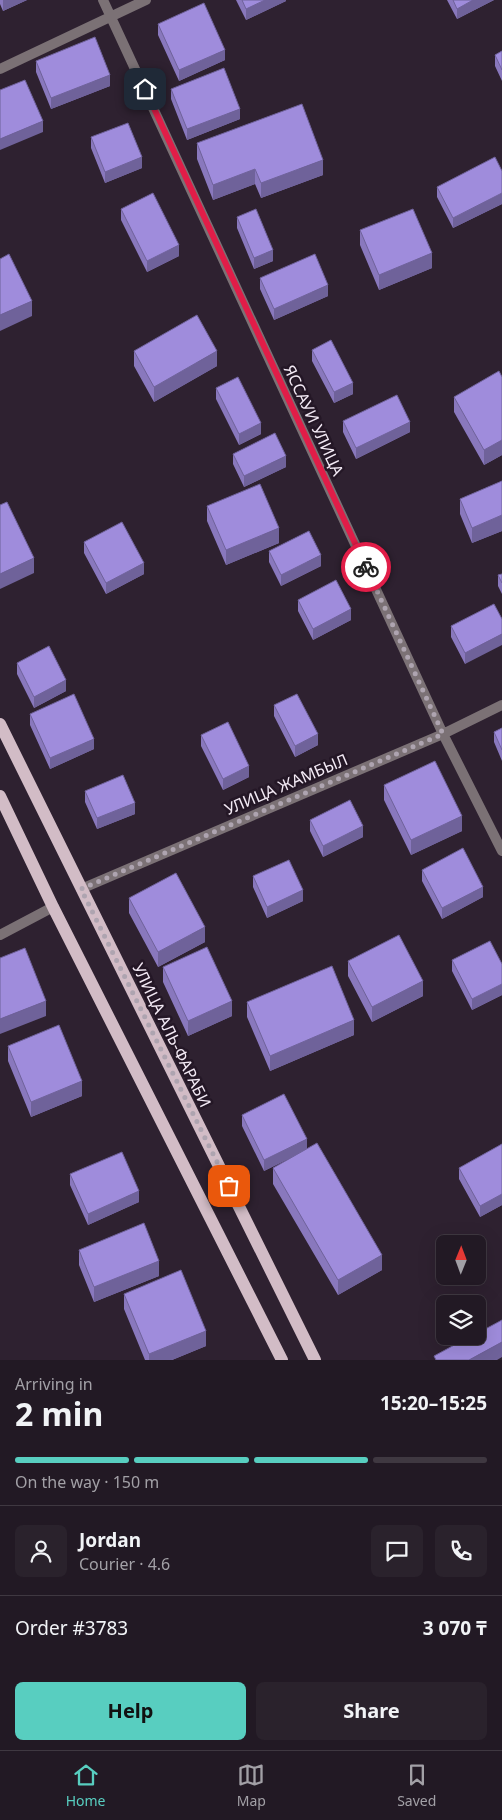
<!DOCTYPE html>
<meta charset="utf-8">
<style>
:root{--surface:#221924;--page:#2a222c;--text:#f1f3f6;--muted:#a2a0a6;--line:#3f3841;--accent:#58cec0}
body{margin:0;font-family:"Noto Sans",sans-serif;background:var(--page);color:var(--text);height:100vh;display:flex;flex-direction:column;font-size:19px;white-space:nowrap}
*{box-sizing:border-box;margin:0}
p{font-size:16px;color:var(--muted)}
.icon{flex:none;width:28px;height:28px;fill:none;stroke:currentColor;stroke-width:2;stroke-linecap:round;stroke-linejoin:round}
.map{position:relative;height:1360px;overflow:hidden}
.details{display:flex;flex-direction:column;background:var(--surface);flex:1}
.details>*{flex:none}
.needle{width:32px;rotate:1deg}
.tools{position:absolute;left:436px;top:1235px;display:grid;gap:10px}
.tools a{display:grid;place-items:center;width:50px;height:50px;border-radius:8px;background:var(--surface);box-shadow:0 5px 20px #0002,0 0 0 1px var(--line);font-size:25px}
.pin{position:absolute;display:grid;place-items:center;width:42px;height:42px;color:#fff;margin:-21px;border-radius:10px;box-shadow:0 2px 8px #0006}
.courier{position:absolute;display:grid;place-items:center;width:50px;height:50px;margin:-25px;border:4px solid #e11d48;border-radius:50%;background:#fff;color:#222;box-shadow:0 1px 6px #0007}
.head em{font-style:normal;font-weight:700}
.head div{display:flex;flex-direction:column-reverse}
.head{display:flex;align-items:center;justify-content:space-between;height:85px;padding:0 15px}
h1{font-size:32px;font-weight:700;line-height:38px}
.bar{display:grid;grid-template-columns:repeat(4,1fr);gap:8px 5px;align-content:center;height:60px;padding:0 15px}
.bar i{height:6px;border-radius:4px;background:var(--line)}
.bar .active{background:var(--accent)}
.bar p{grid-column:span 4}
.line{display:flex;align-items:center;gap:12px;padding:0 15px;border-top:1px solid var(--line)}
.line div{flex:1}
.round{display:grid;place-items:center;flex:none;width:52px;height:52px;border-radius:8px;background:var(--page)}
.action{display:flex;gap:10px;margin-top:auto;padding:10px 15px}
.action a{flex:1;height:58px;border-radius:8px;background:var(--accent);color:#111;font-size:20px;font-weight:700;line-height:58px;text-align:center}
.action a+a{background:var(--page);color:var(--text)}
.tabs{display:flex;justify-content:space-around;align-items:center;height:70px;border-top:1px solid var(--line);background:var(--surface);font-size:14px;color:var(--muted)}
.tabs a{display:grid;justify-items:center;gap:2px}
.tabs .active{color:var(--accent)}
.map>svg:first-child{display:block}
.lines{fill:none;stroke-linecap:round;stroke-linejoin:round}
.street{stroke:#7b7175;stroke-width:10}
.primary{stroke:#d2bcc6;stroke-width:12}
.wall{fill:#8978bd}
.shaded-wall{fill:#6f629a}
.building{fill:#9f8cdc;stroke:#6f629a}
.done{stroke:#aea4b0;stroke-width:5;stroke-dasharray:0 9}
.route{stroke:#e11d48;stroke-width:6}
.labels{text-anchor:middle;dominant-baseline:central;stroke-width:5;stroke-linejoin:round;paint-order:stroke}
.street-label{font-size:16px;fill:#f3eaf5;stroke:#241726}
</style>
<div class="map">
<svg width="502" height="1360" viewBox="0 0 502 1360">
<rect width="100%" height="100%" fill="#2e2130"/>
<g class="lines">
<!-- street -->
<path class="street" d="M 103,0 L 443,734 L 502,851
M 0,69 L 146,0
M 81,889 L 443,734 L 502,705
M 0,935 L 53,907"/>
<!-- primary -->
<path class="primary" d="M 0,724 L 315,1360
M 0,796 L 53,907 L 282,1360"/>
</g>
<!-- wall -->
<path class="wall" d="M 0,0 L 27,0 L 3,11 L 0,4 Z
M 236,0 L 286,0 L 286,1 L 246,20 Z
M 447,0 L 494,0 L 457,19 Z
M 158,24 L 225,60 L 179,81 L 158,35 Z
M 502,51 L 502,81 L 495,66 L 495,55 Z
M 36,61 L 110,86 L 51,109 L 36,72 Z
M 171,89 L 240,119 L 187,140 L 171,99 Z
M 91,137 L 142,168 L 105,183 L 91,148 Z
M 197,143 L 323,175 L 261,198 L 255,184 L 213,200 L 197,159 Z
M 502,171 L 502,204 L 453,228 L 437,197 L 437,187 Z
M 121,209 L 179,256 L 147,272 L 121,220 Z
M 237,217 L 273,261 L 254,269 L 237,228 Z
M 360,230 L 432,268 L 379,290 L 360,245 Z
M 260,278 L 328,296 L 274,320 L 260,289 Z
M 312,350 L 353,394 L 334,403 L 312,361 Z
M 134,351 L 217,366 L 154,402 L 134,366 Z
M 502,377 L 502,455 L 484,465 L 454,412 L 454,397 Z
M 216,388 L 261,434 L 239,445 L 216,399 Z
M 343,421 L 410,432 L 356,459 L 343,432 Z
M 233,454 L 286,467 L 244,487 L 233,464 Z
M 502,481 L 502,531 L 472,543 L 460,514 L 460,499 Z
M 207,506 L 279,543 L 226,565 L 207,521 Z
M 84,542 L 144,574 L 106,594 L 84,553 Z
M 269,551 L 321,566 L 281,586 L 269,562 Z
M 502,574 L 502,594 L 498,586 L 498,575 Z
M 298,600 L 351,620 L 313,640 L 298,611 Z
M 502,619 L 465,664 L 451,637 L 451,626 Z
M 17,663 L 66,691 L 34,708 L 17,674 Z
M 274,705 L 318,745 L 295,757 L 274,716 Z
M 30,714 L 94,749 L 50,769 L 30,725 Z
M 502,728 L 502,761 L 494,742 L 494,732 Z
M 201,735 L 249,777 L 223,790 L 201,746 Z
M 384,785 L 462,831 L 411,855 L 384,800 Z
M 85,791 L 135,814 L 97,829 L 85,802 Z
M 310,820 L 363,837 L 323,857 L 310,831 Z
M 422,870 L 483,897 L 442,919 L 422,881 Z
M 253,876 L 303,901 L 267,918 L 253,887 Z
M 129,898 L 205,942 L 158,967 L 129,913 Z
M 452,960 L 502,964 L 502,995 L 472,1010 L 452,971 Z
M 348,961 L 423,996 L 372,1022 L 348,976 Z
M 163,967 L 232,1016 L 188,1036 L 163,982 Z
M 247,1002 L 354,1035 L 270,1071 L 247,1017 Z
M 8,1046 L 82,1096 L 31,1117 L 8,1061 Z
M 242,1115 L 307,1149 L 382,1270 L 338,1295 L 273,1184 L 273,1168 L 300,1153 L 264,1171 L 242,1126 Z
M 502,1144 L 502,1205 L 480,1217 L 459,1179 L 459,1168 Z
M 70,1174 L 139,1202 L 88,1225 L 70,1185 Z
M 79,1250 L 159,1276 L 94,1302 L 79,1265 Z
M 124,1294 L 206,1346 L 172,1360 L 145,1360 L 124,1309 Z"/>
<!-- shaded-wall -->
<path class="shaded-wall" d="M 3,0 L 27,0 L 3,11 Z
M 265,0 L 286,0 L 286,1 L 246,20 L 246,9 Z
M 473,0 L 494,0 L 457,19 L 457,9 Z
M 225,50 L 225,60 L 179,81 L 179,70 Z
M 110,75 L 110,86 L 51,109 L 51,98 Z
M 240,109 L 240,119 L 187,140 L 187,129 Z
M 43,121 L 43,132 L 0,150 L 0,139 Z
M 142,157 L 142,168 L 105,183 L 105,172 Z
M 323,160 L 323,175 L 261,198 L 261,183 Z
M 255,169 L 255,184 L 213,200 L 213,185 Z
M 502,193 L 502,204 L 453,228 L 453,218 Z
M 179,245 L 179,256 L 147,272 L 147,261 Z
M 273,250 L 273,261 L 254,269 L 254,258 Z
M 432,253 L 432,268 L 379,290 L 379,275 Z
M 328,285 L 328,296 L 274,320 L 274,309 Z
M 32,301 L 32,316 L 0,331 L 0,315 Z
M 217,351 L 217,366 L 154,402 L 154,387 Z
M 353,383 L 353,394 L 334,403 L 334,392 Z
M 410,422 L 410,432 L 356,459 L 356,448 Z
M 261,423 L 261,434 L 239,445 L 239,434 Z
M 502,440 L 502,455 L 484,465 L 484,450 Z
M 286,456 L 286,467 L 244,487 L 244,476 Z
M 502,515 L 502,531 L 472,543 L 472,528 Z
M 279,528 L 279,543 L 226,565 L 226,550 Z
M 321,555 L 321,566 L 281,586 L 281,575 Z
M 34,558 L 34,573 L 0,589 L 0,574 Z
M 144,563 L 144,574 L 106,594 L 106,583 Z
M 351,609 L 351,620 L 313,640 L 313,629 Z
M 502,634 L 502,645 L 465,664 L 465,653 Z
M 66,680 L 66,691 L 34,708 L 34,697 Z
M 318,734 L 318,745 L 295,757 L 295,746 Z
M 94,739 L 94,749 L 50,769 L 50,758 Z
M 249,766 L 249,777 L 223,790 L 223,779 Z
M 135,803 L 135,814 L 97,829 L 97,818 Z
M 462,816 L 462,831 L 411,855 L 411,840 Z
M 363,826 L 363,837 L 323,857 L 323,846 Z
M 483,887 L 483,897 L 442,919 L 442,908 Z
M 303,890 L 303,901 L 267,918 L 267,907 Z
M 205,927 L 205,942 L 158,967 L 158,952 Z
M 423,981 L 423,996 L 372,1022 L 372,1007 Z
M 502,984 L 502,995 L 472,1010 L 472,999 Z
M 46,1001 L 46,1016 L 0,1034 L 0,1019 Z
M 232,1001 L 232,1016 L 188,1036 L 188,1021 Z
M 354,1020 L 354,1035 L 270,1071 L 270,1056 Z
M 82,1081 L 82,1096 L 31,1117 L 31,1102 Z
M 307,1139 L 307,1150 L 264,1171 L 264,1160 Z
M 139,1191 L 139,1202 L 88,1225 L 88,1214 Z
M 502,1194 L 502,1205 L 480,1217 L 480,1206 Z
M 382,1255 L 382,1270 L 338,1295 L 338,1280 Z
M 159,1261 L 159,1276 L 94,1302 L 94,1287 Z
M 206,1331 L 206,1346 L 172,1360 L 149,1360 L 149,1354 Z
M 502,1342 L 502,1357 L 497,1360 L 469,1360 Z"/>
<!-- building -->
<path class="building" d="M 242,0 L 265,0 L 246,9 Z
M 453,0 L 473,0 L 457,9 Z
M 204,3 L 225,50 L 179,70 L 158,24 Z
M 95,37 L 110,75 L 51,98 L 36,61 Z
M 502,51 L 502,70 L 495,55 Z
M 224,68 L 240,109 L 187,129 L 171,89 Z
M 25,80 L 43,121 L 0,139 L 0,90 Z
M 302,104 L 323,160 L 261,183 L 255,169 L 213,185 L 197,143 Z
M 128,123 L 142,157 L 105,172 L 91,137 Z
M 495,157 L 502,171 L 502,193 L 453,218 L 437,187 Z
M 153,193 L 179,245 L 147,261 L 121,209 Z
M 256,209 L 273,250 L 254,258 L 237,217 Z
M 413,209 L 432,253 L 379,275 L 360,230 Z
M 9,254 L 32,301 L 0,315 L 0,259 Z
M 315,254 L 328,285 L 274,309 L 260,278 Z
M 197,315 L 217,351 L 154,387 L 134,351 Z
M 331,340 L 353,383 L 334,392 L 312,350 Z
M 499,371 L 502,377 L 502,440 L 484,450 L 454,397 Z
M 238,377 L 261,423 L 239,434 L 216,388 Z
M 397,395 L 410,422 L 356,448 L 343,421 Z
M 275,433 L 286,456 L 244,476 L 233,454 Z
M 502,481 L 502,515 L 472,528 L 460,499 Z
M 260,484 L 279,528 L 226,550 L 207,506 Z
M 7,502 L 34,558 L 0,574 L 0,505 Z
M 122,522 L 144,563 L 106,583 L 84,542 Z
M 309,531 L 321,555 L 281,575 L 269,551 Z
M 502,574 L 502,583 L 498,575 Z
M 336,580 L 351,609 L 313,629 L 298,600 Z
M 494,604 L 502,619 L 502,634 L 465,653 L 451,626 Z
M 49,646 L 66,680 L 34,697 L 17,663 Z
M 74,694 L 94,739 L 50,758 L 30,714 Z
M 297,694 L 318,734 L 295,746 L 274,705 Z
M 228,722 L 249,766 L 223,779 L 201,735 Z
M 502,728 L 502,750 L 494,732 Z
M 435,761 L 462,816 L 411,840 L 384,785 Z
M 123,775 L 135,803 L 97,818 L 85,791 Z
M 350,800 L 363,826 L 323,846 L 310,820 Z
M 463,848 L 483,887 L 442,908 L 422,870 Z
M 289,860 L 303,890 L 267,907 L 253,876 Z
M 176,873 L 205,927 L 158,952 L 129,898 Z
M 399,935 L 423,981 L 372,1007 L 348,961 Z
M 490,941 L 502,964 L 502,984 L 472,999 L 452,960 Z
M 207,947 L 232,1001 L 188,1021 L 163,967 Z
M 25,948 L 46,1001 L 0,1019 L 0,958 Z
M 332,966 L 354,1020 L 270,1056 L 247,1002 Z
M 59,1025 L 82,1081 L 31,1102 L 8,1046 Z
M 284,1094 L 307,1139 L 264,1160 L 242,1115 Z
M 317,1143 L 382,1255 L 338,1280 L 273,1168 Z
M 502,1144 L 502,1194 L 480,1206 L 459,1168 Z
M 122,1152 L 139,1191 L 88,1214 L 70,1174 Z
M 144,1223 L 159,1261 L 94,1287 L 79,1250 Z
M 181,1270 L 206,1331 L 149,1354 L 124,1294 Z
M 502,1320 L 502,1342 L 469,1360 L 436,1360 L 434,1356 L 471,1336 L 478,1336 L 478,1333 Z"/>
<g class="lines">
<!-- done -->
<path class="done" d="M 229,1186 L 81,889 L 443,734 L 366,567"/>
<!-- route -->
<path class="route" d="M 145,89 L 366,567"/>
</g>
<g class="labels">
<!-- street labels -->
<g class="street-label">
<text transform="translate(314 420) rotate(65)">ЯССАУИ УЛИЦА</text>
<text transform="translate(286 784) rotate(-23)">УЛИЦА ЖАМБЫЛ</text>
<text transform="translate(172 1035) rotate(64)">УЛИЦА АЛЬ-ФАРАБИ</text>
</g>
</g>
</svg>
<div class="tools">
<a><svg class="needle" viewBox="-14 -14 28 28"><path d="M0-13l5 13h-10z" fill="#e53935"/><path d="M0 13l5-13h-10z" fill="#a2a0a6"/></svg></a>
<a><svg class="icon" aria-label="layers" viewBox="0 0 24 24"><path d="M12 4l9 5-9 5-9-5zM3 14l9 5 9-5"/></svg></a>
</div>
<div class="pin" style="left:229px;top:1186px;background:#ea580c"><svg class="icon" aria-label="bag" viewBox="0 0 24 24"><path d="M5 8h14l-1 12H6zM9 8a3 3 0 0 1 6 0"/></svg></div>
<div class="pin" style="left:145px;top:89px;background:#1f2937"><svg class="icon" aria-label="home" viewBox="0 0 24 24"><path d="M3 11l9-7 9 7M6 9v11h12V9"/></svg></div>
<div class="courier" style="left:366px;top:567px"><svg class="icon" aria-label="bike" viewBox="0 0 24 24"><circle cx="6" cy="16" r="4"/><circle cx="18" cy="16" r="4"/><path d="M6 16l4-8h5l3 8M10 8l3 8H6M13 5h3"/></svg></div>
</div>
<section class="details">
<div class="head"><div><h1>2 min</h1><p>Arriving in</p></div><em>15:20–15:25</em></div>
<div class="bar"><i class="active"></i><i class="active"></i><i class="active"></i><i></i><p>On the way · 150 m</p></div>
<div class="line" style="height:90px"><a class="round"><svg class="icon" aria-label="person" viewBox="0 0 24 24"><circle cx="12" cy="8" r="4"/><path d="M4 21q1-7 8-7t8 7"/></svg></a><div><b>Jordan</b><p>Courier · 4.6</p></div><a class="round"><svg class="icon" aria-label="chat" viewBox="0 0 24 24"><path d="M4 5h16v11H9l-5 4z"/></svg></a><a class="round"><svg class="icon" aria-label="phone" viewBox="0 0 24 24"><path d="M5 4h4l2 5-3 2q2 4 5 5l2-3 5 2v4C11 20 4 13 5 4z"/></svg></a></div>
<div class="line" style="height:65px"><div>Order #3783</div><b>3 070 ₸</b></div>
<div class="action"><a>Help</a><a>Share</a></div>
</section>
<nav class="tabs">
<a class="active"><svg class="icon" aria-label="home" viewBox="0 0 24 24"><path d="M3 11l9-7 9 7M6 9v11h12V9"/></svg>Home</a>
<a><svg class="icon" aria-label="map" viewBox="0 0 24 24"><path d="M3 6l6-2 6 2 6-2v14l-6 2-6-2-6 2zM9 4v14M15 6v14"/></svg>Map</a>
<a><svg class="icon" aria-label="saved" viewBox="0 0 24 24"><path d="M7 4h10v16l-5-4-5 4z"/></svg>Saved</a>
</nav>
